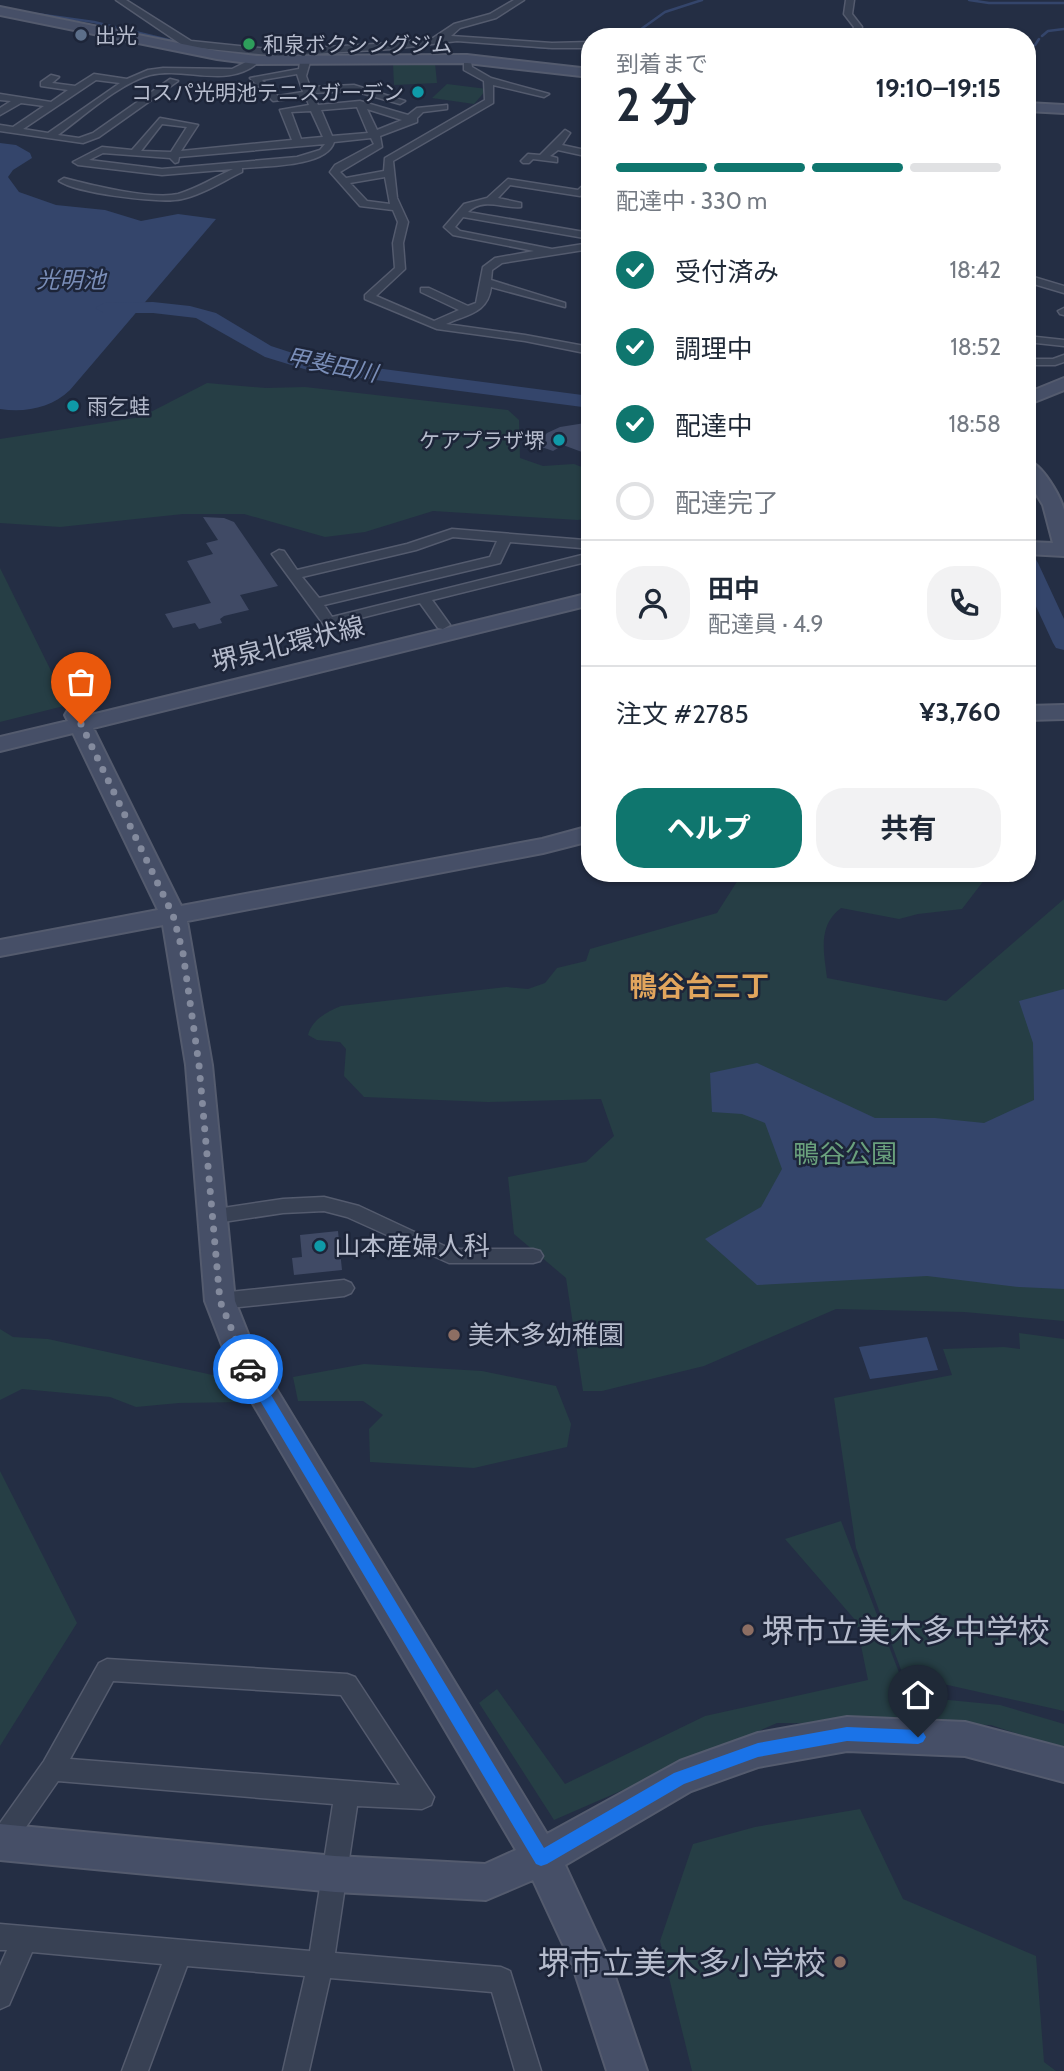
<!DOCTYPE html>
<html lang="ja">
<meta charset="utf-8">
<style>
:root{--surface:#fff;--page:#f2f2f3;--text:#1f2937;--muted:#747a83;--line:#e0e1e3;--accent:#0f766e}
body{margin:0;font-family:Cabin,"Noto Sans JP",sans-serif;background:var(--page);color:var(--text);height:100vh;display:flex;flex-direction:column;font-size:26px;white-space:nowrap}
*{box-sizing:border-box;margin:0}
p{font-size:23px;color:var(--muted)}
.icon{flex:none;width:38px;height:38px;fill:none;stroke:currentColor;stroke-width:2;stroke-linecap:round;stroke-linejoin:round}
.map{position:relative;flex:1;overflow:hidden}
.panel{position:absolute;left:581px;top:28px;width:455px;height:854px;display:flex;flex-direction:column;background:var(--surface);border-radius:28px;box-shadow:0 2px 5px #0004}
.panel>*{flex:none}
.pin{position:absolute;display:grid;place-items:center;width:60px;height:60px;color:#fff;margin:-72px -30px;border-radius:50% 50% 50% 0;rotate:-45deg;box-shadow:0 0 7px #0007}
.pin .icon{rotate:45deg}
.courier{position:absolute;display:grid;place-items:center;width:70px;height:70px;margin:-35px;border:5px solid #1a73e8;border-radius:50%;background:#fff;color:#222;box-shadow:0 2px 9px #0007}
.head em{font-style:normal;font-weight:700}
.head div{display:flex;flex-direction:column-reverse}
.head{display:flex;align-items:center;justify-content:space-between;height:119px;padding:0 35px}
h1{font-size:46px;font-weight:700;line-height:52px}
.bar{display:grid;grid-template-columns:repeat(4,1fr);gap:10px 7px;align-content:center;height:84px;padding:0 35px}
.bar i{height:9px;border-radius:5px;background:var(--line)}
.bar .active{background:var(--accent)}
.bar p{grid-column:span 4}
.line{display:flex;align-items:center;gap:18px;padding:0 35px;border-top:2px solid var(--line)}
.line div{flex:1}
.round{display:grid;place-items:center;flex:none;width:74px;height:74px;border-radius:28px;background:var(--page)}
ol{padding:0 35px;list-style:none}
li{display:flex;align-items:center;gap:21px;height:77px}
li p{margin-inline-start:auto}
li .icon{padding:7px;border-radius:50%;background:var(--accent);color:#fff;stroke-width:4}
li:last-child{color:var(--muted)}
li i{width:38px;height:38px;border:4px solid var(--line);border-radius:50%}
.primary-button{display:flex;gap:14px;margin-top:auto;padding:14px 35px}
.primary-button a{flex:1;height:80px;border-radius:28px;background:var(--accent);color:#fff;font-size:28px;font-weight:700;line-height:80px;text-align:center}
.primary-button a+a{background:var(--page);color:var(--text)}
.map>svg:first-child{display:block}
.green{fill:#263e45}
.water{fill:#34456b}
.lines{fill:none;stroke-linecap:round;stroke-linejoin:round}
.stream{stroke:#34456b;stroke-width:2.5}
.river{fill:#34456b;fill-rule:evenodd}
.building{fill:#404a65}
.street-casing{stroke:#545b6e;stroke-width:3}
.secondary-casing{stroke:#545b6e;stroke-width:4}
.street{fill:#384154;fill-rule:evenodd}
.secondary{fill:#464f67;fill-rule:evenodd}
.route{fill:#1a73e8}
.done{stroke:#838a9d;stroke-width:7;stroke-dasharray:0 12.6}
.service-dot{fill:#5c6f8a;stroke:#1d2539;stroke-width:2.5}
.leisure-dot{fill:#2e9e5b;stroke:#1d2539;stroke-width:2.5}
.culture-dot{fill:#0f9aa8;stroke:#1d2539;stroke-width:2.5}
.education-dot{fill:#8d6e63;stroke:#1d2539;stroke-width:2.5}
.labels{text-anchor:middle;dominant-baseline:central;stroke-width:5;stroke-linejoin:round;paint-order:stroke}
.far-poi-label{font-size:21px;fill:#b6bccd;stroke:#1d2539;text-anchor:start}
.far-water-label{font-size:23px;font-style:italic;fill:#7a8eb8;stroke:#1d2539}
.street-label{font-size:26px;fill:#b6bccd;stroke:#1d2539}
.park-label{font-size:26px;fill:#6aa17d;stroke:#1d2539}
.poi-label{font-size:26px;fill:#b6bccd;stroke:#1d2539;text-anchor:start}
.neighbourhood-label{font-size:28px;font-weight:bold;fill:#e1a55d;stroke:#1d2539}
.near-poi-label{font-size:32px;fill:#b6bccd;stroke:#1d2539;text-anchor:start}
</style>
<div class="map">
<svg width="1064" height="2071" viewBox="0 0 1064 2071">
<rect width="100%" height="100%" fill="#242e44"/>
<!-- green -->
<path class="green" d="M 435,63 L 437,83 L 394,85 L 393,64 Z
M 447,84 L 487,89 L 474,104 L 432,98 Z
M 207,383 L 266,388 L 305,387 L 508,410 L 519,420 L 520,458 L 543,466 L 574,464 L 590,470 L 590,518 L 578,520 L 433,511 L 365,532 L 325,537 L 244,514 L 183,514 L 60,527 L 0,523 L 0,439 L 141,417 Z
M 0,568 L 68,705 L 0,722 Z
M 752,873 L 986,873 L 985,879 L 962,909 L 918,914 L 899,919 L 841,908 C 817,926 824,953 827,978 L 946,1001 L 1064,899 L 1064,1321 L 964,1312 L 836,1309 L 704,1366 L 602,1391 L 583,1391 L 566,1278 L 514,1234 L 508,1177 L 586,1162 L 614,1136 L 601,1099 L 488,1102 L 364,1097 L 344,1076 L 346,1049 L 340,1042 L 317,1040 L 308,1035 C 312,1020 326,1012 341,1006 L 506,987 L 528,989 L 545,983 L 557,968 L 586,961 L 590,949 L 717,913 L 738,880 Z
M 0,1329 L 13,1337 L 48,1339 L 231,1379 L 245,1402 L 179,1403 L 136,1407 L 110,1397 L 22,1389 L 0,1400 Z
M 1019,1333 L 1064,1339 L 1064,1711 L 903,1675 L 856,1548 L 834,1398 L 952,1375 L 943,1349 L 1004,1347 L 1020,1349 Z
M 364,1364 L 482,1371 L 556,1386 L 571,1424 L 567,1447 L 474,1468 L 370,1462 L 369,1429 L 383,1415 L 363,1401 L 298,1401 L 293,1377 Z
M 0,1471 L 77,1623 L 0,1746 Z
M 841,1521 L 908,1696 L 1000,1705 L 1064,1724 L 1064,1749 L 991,1725 L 777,1723 L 554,1820 L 479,1703 L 497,1689 L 565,1784 L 705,1716 L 868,1680 L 856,1621 L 785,1539 Z
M 860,1809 L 903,1899 L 1036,1956 L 1044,2062 L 1056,2071 L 692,2071 L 660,1941 L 693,1844 L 755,1827 Z"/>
<!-- water -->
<path class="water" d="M 0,143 L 16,145 L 30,153 L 32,158 L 13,170 L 8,177 L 19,192 L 56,205 L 105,210 L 141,221 L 178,214 L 216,219 L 70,390 C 51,408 25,413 0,409 Z
M 1064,989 L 1064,1289 L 1019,1287 L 927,1276 L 757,1285 L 705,1239 L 761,1207 L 782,1169 L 765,1123 L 742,1114 L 712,1112 L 710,1073 L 757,1063 L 875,1118 L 935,1118 L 984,1123 L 1034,1100 L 1033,1043 L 1019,1001 Z
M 927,1337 L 938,1370 L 870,1379 L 859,1347 Z"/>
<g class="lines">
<!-- stream -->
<path class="stream" d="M 969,0 L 989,3 L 1064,3
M 22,12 L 94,22 L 181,43
M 1042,36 L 1048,31 L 1064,29
M 630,37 L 665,12 L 702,0
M 513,45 L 549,48
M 1027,47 L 1035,45 L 1039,39
M 332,52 L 365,50"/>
<!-- river -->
<path class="river" d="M 153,302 L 190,306 L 216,313 L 271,346 L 314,360 L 590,396 L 590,408 L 314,372 L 265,357 L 196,318 L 153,313 L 104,313 L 95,308 L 104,303 Z
M 1027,557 L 1035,558 L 1038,563 L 1064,619 L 1064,650 L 1056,648 L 1053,643 L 1027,587 Z"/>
</g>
<!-- building -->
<path class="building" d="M 585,423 L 590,433 L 590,455 L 563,445 L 553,451 L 536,445 L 547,433 L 560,427 Z
M 203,517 L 224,518 L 234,522 L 278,586 L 240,595 L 249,610 L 224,616 L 220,619 L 222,623 L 199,629 L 195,623 L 173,628 L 165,614 L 211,603 L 187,561 L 213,554 L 206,543 L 218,540 Z
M 338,1231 L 342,1270 L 294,1275 L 292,1258 L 302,1257 L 300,1235 Z"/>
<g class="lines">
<defs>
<path id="street" d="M 116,0 L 126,0 L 191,41 L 279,50 L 391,43 L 433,38 L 454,24 L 490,14 L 514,0 L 524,0 L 496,18 L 460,28 L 451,36 L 552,43 L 590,42 L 590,48 L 552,48 L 457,41 L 391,49 L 279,56 L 199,48 L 194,53 Z
M 846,0 L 854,0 L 852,14 L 862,27 L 859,37 L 851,37 L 854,27 L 844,14 Z
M 256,57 L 261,60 C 229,91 187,66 150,75 C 120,83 84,116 58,135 L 79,138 L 93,133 L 170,79 L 178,81 L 99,137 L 83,143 L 0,131 L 0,125 L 13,127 L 44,106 L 21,103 L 0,115 L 0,108 L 11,101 L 0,100 L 0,94 L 51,102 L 68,90 L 41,86 L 41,82 L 51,75 L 59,77 L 52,83 L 75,86 L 94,74 L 127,79 L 148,70 L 163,68 L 232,69 ZM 96,80 L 120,83 L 48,133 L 23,129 Z
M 464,57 L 470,57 L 472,67 L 491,78 L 549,94 L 544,97 L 493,85 L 493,103 L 393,161 L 397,198 L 408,222 L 403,243 L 405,269 L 376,296 L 434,321 L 459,310 L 421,292 L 421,288 L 429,288 L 468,306 L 476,303 L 483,267 L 495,258 L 534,251 L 453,235 L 444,227 L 464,204 L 487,198 L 508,179 L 578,190 L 590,179 L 590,188 L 580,196 L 510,185 L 498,198 L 521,203 L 521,207 C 503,209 484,197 468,212 L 590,233 L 590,239 L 463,217 L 455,227 L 460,231 L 552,249 L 590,243 L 590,249 L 502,263 L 492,270 L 491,280 L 565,303 L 565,307 L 491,287 C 488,313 468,314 446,324 L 525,335 L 590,347 L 590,354 L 525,341 L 437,329 L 365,299 L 365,295 L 395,268 L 393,243 L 398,222 L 393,210 L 360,206 L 330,172 L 335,165 L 374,144 L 371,138 L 334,142 C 327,167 265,166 242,168 L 242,172 C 223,181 202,195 182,199 C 160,204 76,193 59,181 L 64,178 C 90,185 152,200 178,194 C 196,189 215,177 233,169 L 162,175 L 78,165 L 73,162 L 102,147 L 132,150 L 160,118 L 198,125 L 181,151 L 292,140 L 280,110 L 309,105 L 306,97 L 273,101 L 250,78 L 299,69 L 300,62 L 305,59 L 310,62 L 306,76 L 310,87 L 354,85 L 405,101 L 400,104 L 354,91 L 313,93 L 318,105 L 360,101 L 408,115 L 417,108 L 447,105 L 447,109 L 423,112 L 417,118 L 417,122 L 380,136 L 382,147 L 340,172 L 346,178 L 384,171 L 385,158 L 485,100 L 484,81 L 464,70 ZM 297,74 L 303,92 L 278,96 L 262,80 ZM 357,107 L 368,133 L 332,136 L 321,110 ZM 367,109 L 402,120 L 377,130 ZM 311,111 L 323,137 L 301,139 L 291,112 ZM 162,124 L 187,127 L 171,152 L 141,151 ZM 325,144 L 320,150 L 297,157 L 162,169 L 89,160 L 103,153 L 170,158 L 175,163 L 178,162 L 179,157 ZM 385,177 L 390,204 L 367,201 L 350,183 Z
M 565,130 L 570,133 L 562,145 L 590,151 L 590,157 L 558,150 L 550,156 L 557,158 L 557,162 L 533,159 L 529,163 L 523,163 L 521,161 L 528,154 L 540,155 Z
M 1027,275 L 1064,286 L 1064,293 L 1027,282 Z
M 1064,308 L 1064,315 L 1060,314 L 1058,311 Z
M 1027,336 L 1064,340 L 1064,346 L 1027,342 Z
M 1064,355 L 1064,362 L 1055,365 L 1027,365 L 1027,359 L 1053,359 Z
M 452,529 L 585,540 L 590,541 L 590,553 L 581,548 L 510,542 L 500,563 L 324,605 L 332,617 L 590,553 L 590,561 L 432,600 L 450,625 L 443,629 L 438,628 L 420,603 L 329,626 L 324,625 L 272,554 L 279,550 L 284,551 L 297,570 L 407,544 ZM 453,537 L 497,541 L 490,557 L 319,598 L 302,577 L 416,550 Z
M 324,1197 L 359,1206 L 451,1249 L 533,1249 L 540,1251 L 543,1256 L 540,1261 L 533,1263 L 449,1263 L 347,1217 L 324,1211 L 283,1213 L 210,1224 L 203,1222 L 200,1217 L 203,1212 L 210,1210 L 283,1199 Z
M 344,1280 L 351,1283 L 354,1288 L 351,1293 L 344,1296 L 220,1309 L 213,1307 L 210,1301 L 213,1295 L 220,1293 Z
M 107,1659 L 347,1674 L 355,1677 L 434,1797 L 431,1805 L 422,1809 L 357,1806 L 335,1953 L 501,1967 L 510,1971 L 541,2071 L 515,2071 L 492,1992 L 330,1978 L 309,2071 L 283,2071 L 305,1976 L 187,1966 L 148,2071 L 122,2071 L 162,1964 L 32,1952 L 9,2005 L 0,2009 L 0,1966 L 7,1950 L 0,1950 L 0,1924 L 310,1951 L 333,1804 L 58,1781 L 10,1850 L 0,1854 L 0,1823 L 44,1761 L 99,1663 ZM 113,1681 L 341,1695 L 400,1785 L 70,1759 Z"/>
<path id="secondary" d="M 0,7 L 217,51 L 256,56 L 467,55 L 590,69 L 590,77 L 467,63 L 256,64 L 217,59 L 0,15 Z
M 1027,103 L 1064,105 L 1064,113 L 1027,111 Z
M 1064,378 L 1064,390 L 1027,405 L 1027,393 Z
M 1027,460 C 1042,464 1060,495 1064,510 C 1064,524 1064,542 1064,556 L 1027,554 L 1027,542 L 1053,543 L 1043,505 L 1027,479 Z
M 590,593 L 590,605 L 93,728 L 181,906 L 542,839 L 590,826 L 590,841 L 543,853 L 187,921 L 212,1065 L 235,1301 L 258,1359 L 547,1834 L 680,1761 L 758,1733 L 847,1717 L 965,1722 L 1064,1748 L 1064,1782 L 965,1756 L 847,1751 L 758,1767 L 691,1791 L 565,1865 L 610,1962 L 647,2071 L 607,2071 L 572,1964 L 533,1880 L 486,1900 L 335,1892 L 0,1860 L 0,1824 L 335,1856 L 485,1864 L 516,1850 L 229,1363 L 205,1301 L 186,1065 L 163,925 L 0,956 L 0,940 L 158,910 L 73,733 L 0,751 L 0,737 L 68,721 L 65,715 L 68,710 L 84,710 L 87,716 Z
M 1064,705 L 1064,719 L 1027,720 L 1027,706 Z"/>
</defs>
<!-- street casing -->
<use href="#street" class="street-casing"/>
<!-- secondary casing -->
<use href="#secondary" class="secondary-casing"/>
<!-- street -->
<use href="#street" class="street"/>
<!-- secondary -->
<use href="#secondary" class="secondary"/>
</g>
<!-- route -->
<path class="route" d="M 248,1363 L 253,1365 L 544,1848 L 674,1773 L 758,1743 L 847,1727 L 918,1730 L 923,1732 L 926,1737 L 923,1742 L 918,1744 L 847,1741 L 758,1757 L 684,1784 L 547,1864 L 541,1866 L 536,1864 L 243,1372 L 241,1369 Z"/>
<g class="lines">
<!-- done -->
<path class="done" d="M 81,724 L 173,915 L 183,953 L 199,1065 L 220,1301 L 248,1369"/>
</g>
<!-- markers -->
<circle class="service-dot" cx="81" cy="35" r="7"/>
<circle class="leisure-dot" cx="249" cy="44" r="7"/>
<g class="culture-dot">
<circle cx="418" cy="92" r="7"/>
<circle cx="73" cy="406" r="7"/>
<circle cx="559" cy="440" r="7"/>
<circle cx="320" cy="1246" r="7"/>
</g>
<g class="education-dot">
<circle cx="454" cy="1335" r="7"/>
<circle cx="748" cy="1630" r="7"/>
<circle cx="840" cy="1962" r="7"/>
</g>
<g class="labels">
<!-- far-poi labels -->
<g class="far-poi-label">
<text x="95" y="35">出光</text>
<text x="263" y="44">和泉ボクシングジム</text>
<text x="404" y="92" text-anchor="end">コスパ光明池テニスガーデン</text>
<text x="87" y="406">雨乞蛙</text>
<text x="545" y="440" text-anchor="end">ケアプラザ堺</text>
</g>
<!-- far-water labels -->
<g class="far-water-label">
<text x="71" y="280">光明池</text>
<text transform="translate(332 365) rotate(11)">甲斐田川</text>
</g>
<!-- street labels -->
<g class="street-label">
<text transform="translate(288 644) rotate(-14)">堺泉北環状線</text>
</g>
<!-- park labels -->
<g class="park-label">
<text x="845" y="1154">鴨谷公園</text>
</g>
<!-- poi labels -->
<g class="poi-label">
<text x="334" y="1246">山本産婦人科</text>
<text x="468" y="1335">美木多幼稚園</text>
</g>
<!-- neighbourhood labels -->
<g class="neighbourhood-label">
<text x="699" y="986">鴨谷台三丁</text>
</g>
<!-- near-poi labels -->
<g class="near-poi-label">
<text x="762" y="1630">堺市立美木多中学校</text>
<text x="826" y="1962" text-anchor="end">堺市立美木多小学校</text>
</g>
</g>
</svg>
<div class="pin" style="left:81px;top:724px;background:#ea580c"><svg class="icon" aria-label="bag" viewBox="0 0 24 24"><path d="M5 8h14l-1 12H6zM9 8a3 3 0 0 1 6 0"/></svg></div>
<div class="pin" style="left:918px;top:1737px;background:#1f2937"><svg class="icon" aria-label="home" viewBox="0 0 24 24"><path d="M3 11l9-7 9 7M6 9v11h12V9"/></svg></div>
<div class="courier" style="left:248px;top:1369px"><svg class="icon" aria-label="car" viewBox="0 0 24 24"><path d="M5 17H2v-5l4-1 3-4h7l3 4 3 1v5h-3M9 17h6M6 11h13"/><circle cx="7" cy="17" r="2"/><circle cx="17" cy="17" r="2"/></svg></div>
<section class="panel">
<div class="head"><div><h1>2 分</h1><p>到着まで</p></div><em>19:10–19:15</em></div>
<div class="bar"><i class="active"></i><i class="active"></i><i class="active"></i><i></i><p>配達中 · 330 m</p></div>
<ol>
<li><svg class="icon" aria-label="check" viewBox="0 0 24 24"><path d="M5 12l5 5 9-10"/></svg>受付済み<p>18:42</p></li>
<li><svg class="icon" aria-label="check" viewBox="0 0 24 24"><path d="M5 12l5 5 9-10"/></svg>調理中<p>18:52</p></li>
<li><svg class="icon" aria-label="check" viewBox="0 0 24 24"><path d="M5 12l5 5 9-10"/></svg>配達中<p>18:58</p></li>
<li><i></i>配達完了</li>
</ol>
<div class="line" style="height:126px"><a class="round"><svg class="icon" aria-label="person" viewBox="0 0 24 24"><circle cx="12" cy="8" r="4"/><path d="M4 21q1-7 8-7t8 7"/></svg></a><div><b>田中</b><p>配達員 · 4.9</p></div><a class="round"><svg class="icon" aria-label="phone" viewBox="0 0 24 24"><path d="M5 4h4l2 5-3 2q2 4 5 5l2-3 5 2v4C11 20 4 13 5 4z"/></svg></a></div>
<div class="line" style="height:91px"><div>注文 #2785</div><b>¥3,760</b></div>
<div class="primary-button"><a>ヘルプ</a><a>共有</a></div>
</section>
</div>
